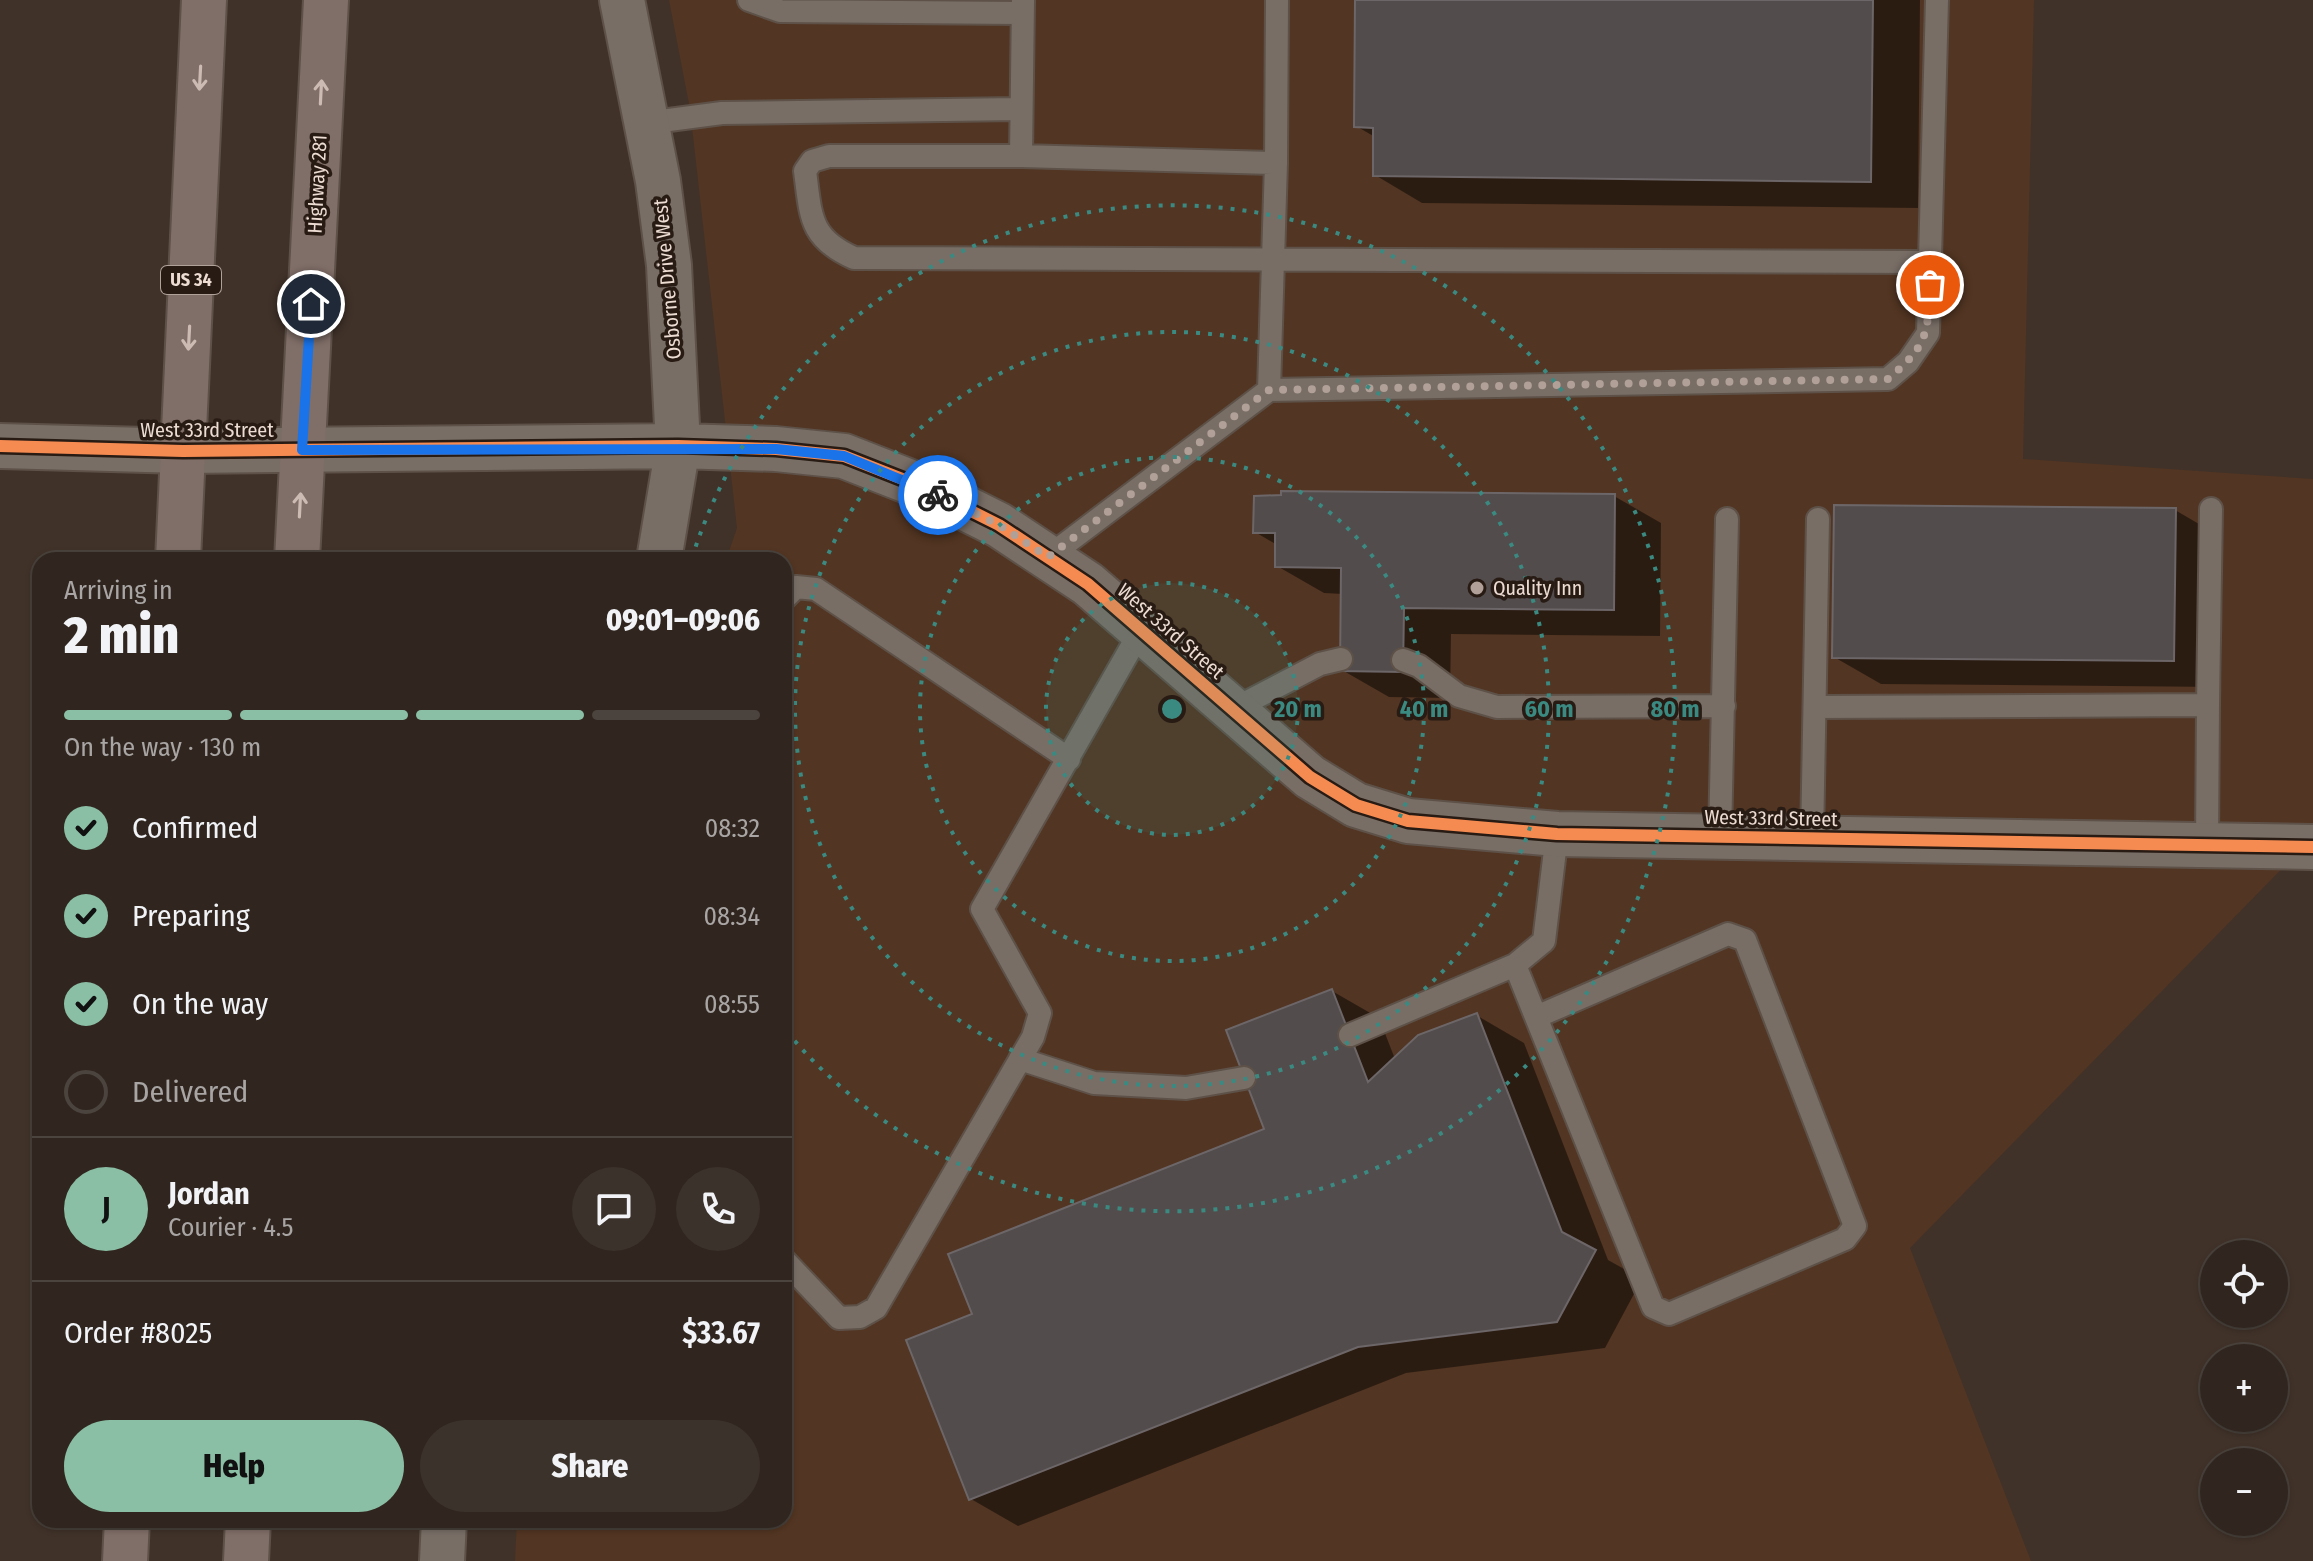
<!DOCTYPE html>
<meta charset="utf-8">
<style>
:root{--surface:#30261f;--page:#3c322c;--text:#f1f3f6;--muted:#a8a5a4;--line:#4b433d;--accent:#8abfa5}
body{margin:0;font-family:"Fira Sans Condensed",sans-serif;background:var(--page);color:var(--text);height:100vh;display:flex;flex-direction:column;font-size:30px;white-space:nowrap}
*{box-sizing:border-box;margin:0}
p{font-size:26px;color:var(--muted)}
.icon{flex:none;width:44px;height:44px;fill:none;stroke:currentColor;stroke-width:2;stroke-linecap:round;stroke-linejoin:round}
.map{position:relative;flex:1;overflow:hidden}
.drawer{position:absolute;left:32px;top:552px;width:760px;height:976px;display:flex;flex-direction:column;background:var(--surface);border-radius:24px;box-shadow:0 2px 6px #0004,0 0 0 2px var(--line)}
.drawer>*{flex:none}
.fabs{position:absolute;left:2200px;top:1240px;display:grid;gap:16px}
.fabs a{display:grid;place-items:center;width:88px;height:88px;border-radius:50%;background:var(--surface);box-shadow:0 2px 6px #0004,0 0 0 2px var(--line);font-size:40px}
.pin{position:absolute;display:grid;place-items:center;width:68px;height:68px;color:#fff;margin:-34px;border:4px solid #fff;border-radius:50%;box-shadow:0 2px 8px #0007}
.courier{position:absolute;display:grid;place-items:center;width:80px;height:80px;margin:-40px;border:6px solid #1a73e8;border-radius:50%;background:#fff;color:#222;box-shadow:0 2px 10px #0007}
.headline em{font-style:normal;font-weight:800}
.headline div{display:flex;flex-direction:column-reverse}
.headline{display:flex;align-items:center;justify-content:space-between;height:136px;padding:0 32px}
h1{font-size:52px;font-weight:800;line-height:60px}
.bar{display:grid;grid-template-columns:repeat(4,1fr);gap:12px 8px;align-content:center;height:96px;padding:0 32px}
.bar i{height:10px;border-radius:6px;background:var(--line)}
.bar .current{background:var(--accent)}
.bar p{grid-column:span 4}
.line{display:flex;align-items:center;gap:20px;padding:0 32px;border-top:2px solid var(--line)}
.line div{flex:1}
.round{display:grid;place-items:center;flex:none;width:84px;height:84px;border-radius:42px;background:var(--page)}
ol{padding:0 32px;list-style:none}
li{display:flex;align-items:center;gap:24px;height:88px}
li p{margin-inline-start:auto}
li .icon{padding:8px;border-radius:50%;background:var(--accent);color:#111;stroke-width:4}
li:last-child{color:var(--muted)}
li i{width:44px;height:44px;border:4px solid var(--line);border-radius:50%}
.action{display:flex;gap:16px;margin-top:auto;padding:16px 32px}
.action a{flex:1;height:92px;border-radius:48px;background:var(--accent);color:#111;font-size:32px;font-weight:800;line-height:92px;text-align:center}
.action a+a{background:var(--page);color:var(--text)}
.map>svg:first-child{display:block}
.built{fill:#523522}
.shadow{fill:#0007}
.building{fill:#524c4c;stroke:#6d6668;stroke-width:2}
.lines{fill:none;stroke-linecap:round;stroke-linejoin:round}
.lane-casing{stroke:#5d5148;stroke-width:26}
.street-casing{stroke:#5d5148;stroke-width:48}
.highway-casing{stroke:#5d5148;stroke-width:48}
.lane{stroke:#786e66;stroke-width:22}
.street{stroke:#786e66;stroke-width:44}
.highway{stroke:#806e68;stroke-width:44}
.cycleway-casing{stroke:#271b14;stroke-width:17}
.cycleway{stroke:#f68b52;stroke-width:12}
.oneway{stroke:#ccbbb2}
.done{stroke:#b0a097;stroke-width:8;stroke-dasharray:0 14.4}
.route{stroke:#1a73e8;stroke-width:10}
.ring{fill:none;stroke:#3b8a82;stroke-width:4;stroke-dasharray:4 8}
.poi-dot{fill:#b0a097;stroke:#271b14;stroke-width:3}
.labels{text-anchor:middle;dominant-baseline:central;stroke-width:7;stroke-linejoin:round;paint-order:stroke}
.shield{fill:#271b14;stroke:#b1a299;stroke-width:2}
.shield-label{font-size:18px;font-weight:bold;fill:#ecdcd2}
.street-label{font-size:20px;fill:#ecdcd2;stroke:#271b14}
.poi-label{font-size:20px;fill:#ecdcd2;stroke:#271b14;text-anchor:start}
.centre{fill:#3b8a82;stroke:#271b14;stroke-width:4}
.ring-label{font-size:24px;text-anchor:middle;font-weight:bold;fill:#3b8a82;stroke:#271b14;stroke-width:7;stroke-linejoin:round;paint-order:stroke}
</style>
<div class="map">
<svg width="2313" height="1561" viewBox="0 0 2313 1561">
<rect width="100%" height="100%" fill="#403229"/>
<!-- built -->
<path class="built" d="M 669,0 L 2034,0 L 2023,459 L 2313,479 L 2313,837 L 1910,1248 L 2031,1561 L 515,1561 L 517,1520 L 784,1520 L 784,560 L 726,560 L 737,528 L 690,109 Z"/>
<!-- shadow -->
<path class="shadow" d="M 1357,0 L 1920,0 L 1918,208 L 1422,203 L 1375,175 L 1375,137 L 1356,126 Z
M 1614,496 L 1661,523 L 1660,636 L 1451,634 L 1450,698 L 1389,697 L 1342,670 L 1343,594 L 1324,593 L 1277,566 L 1277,545 L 1255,532 Z
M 2175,510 L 2223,538 L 2221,687 L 1881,684 L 1834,657 Z
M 1332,991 L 1379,1018 L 1395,1059 L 1476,1015 L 1524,1043 L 1608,1260 L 1642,1279 L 1605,1348 L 1406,1373 L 1018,1526 L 971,1499 L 975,1315 L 1267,1130 Z"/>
<!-- building -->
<path class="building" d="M 1355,0 L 1873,0 L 1871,182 L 1373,176 L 1373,128 L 1354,127 Z
M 1281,491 L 1615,494 L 1614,610 L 1404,608 L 1403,672 L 1340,671 L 1341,568 L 1275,567 L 1275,533 L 1253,533 L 1254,496 L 1281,495 Z
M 1834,505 L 2176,508 L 2174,661 L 1832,658 Z
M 1332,989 L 1368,1082 L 1418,1035 L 1477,1013 L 1562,1232 L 1596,1250 L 1557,1322 L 1358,1347 L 969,1500 L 906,1340 L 972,1314 L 948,1254 L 1264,1129 L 1226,1030 Z"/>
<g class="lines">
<defs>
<path id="lane" d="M 749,0 L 780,11 L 1022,13
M 646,123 L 722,113 L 1021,109
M 1021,156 L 1023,1
M 1276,163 L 1021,156 L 829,156 L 812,161 L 805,171 C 811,216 809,238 854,258 L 1932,262
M 1269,390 L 1276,163 L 1277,0
M 1048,557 L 1269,390 L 1888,379 L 1908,362 L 1928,333 L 1937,0
M 784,599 L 796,587 L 816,589 L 1069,759
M 1403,660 L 1419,666 L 1459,696 L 1497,707 L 1724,706
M 2208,705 L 2211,509
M 1816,707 L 2208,705 L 2207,845
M 1232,710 L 1320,664 L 1341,659
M 1720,837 L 1727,519
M 1812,839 L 1818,519
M 1515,965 L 1653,1307 L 1669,1314 L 1845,1239 L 1855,1226 L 1745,940 L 1728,934 L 1536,1017
M 1350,1035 L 1515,965 L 1544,941 L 1557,834
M 1020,1059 L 1094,1083 L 1186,1088 L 1244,1078
M 784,1260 L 839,1318 L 860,1317 L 876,1308 L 1033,1037 L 1040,1013 L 982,909 L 1140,632"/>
<path id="street" d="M 622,0 L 658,181 L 669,265 L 678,446 L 659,560
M 0,446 L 183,451 L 678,446 L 776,449 L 844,456 L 923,487 L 999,525 L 1088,584 L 1310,777 L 1356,805 L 1408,821 L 1557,834 L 2313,847
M 442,1561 L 444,1520"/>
<path id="highway" d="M 178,560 L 204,0
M 297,560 L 326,0
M 125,1561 L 127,1520
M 246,1561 L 248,1520"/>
</defs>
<!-- lane casing -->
<use href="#lane" class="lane-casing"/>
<!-- street casing -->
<use href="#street" class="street-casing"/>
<!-- highway casing -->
<use href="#highway" class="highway-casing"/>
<!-- lane -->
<use href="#lane" class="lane"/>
<!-- street -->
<use href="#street" class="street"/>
<!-- highway -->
<use href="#highway" class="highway"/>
<defs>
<path id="cycleway" d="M 0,446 L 183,451 L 678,446 L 776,449 L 844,456 L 923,487 L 999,525 L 1088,584 L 1310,777 L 1356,805 L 1408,821 L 1557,834 L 2313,847"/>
</defs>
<!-- cycleway casing -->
<use href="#cycleway" class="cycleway-casing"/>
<!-- cycleway -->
<use href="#cycleway" class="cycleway"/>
</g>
<!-- one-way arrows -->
<defs><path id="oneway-shaft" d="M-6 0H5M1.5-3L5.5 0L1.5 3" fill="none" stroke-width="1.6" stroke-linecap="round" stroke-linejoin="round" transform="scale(2)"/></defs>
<g class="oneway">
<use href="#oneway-shaft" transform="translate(200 78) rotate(93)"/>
<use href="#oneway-shaft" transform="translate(321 92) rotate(-87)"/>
<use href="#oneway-shaft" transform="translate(189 338) rotate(93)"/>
<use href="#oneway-shaft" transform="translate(300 505) rotate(-87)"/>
</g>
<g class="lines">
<!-- done -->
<path class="done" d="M 938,495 L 999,525 L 1048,557 L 1269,390 L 1888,379 C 1927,346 1928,335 1930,285"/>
<!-- route -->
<path class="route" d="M 311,304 L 302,450 L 776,449 L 844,456 L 938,495"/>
</g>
<!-- distance rings -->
<circle cx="1172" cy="709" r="126" fill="#3b8a82" fill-opacity=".12"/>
<g class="ring">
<circle cx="1172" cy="709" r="126"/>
<circle cx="1172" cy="709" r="252"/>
<circle cx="1172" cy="709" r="377"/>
<path d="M692 558A503 503 0 1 1 787 1032"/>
</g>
<!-- markers -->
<circle class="poi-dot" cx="1477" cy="588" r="8"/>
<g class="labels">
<!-- shield labels -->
<rect class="shield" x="161" y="266" width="60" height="28" rx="6"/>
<g class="shield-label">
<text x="191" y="280">US 34</text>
</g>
<!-- street labels -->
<g class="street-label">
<text transform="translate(317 184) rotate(-87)">Highway 281</text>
<text transform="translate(667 279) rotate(-95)">Osborne Drive West</text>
<text x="207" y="430">West 33rd Street</text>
<text transform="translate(1171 631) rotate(41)">West 33rd Street</text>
<text transform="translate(1771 818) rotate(1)">West 33rd Street</text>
</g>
<!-- poi labels -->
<g class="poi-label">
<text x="1493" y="588">Quality Inn</text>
</g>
</g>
<circle cx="1172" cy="709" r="12" class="centre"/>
<g class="ring-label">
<text x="1298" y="717">20 m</text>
<text x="1424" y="717">40 m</text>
<text x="1549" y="717">60 m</text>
<text x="1675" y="717">80 m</text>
</g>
</svg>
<div class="fabs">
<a><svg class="icon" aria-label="locate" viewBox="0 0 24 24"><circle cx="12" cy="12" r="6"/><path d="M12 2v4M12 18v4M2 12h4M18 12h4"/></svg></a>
<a>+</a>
<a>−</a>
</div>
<div class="pin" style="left:1930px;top:285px;background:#ea580c"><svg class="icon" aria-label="bag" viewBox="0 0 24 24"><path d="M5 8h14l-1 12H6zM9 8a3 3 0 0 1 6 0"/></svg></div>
<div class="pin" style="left:311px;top:304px;background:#1f2937"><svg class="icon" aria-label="home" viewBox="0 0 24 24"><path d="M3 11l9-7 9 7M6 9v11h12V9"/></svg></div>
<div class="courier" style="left:938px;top:495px"><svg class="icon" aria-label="bike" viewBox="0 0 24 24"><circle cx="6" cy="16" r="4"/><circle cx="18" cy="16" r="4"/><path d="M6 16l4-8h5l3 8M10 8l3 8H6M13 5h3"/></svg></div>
<section class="drawer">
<div class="headline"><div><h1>2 min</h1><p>Arriving in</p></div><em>09:01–09:06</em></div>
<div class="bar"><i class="current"></i><i class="current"></i><i class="current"></i><i></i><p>On the way · 130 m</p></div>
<ol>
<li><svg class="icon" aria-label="check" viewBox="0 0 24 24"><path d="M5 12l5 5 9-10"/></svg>Confirmed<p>08:32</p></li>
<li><svg class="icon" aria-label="check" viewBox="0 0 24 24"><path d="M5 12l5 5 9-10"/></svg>Preparing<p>08:34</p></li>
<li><svg class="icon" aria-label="check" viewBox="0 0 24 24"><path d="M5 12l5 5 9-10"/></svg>On the way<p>08:55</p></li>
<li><i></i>Delivered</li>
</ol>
<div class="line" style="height:144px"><b class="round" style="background:var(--accent);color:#111">J</b><div><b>Jordan</b><p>Courier · 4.5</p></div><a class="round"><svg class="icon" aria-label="chat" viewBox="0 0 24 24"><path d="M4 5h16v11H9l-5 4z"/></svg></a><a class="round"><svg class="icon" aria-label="phone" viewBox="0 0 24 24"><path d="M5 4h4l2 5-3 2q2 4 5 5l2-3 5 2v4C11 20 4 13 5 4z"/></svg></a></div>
<div class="line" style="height:104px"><div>Order #8025</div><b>$33.67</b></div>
<div class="action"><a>Help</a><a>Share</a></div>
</section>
</div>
